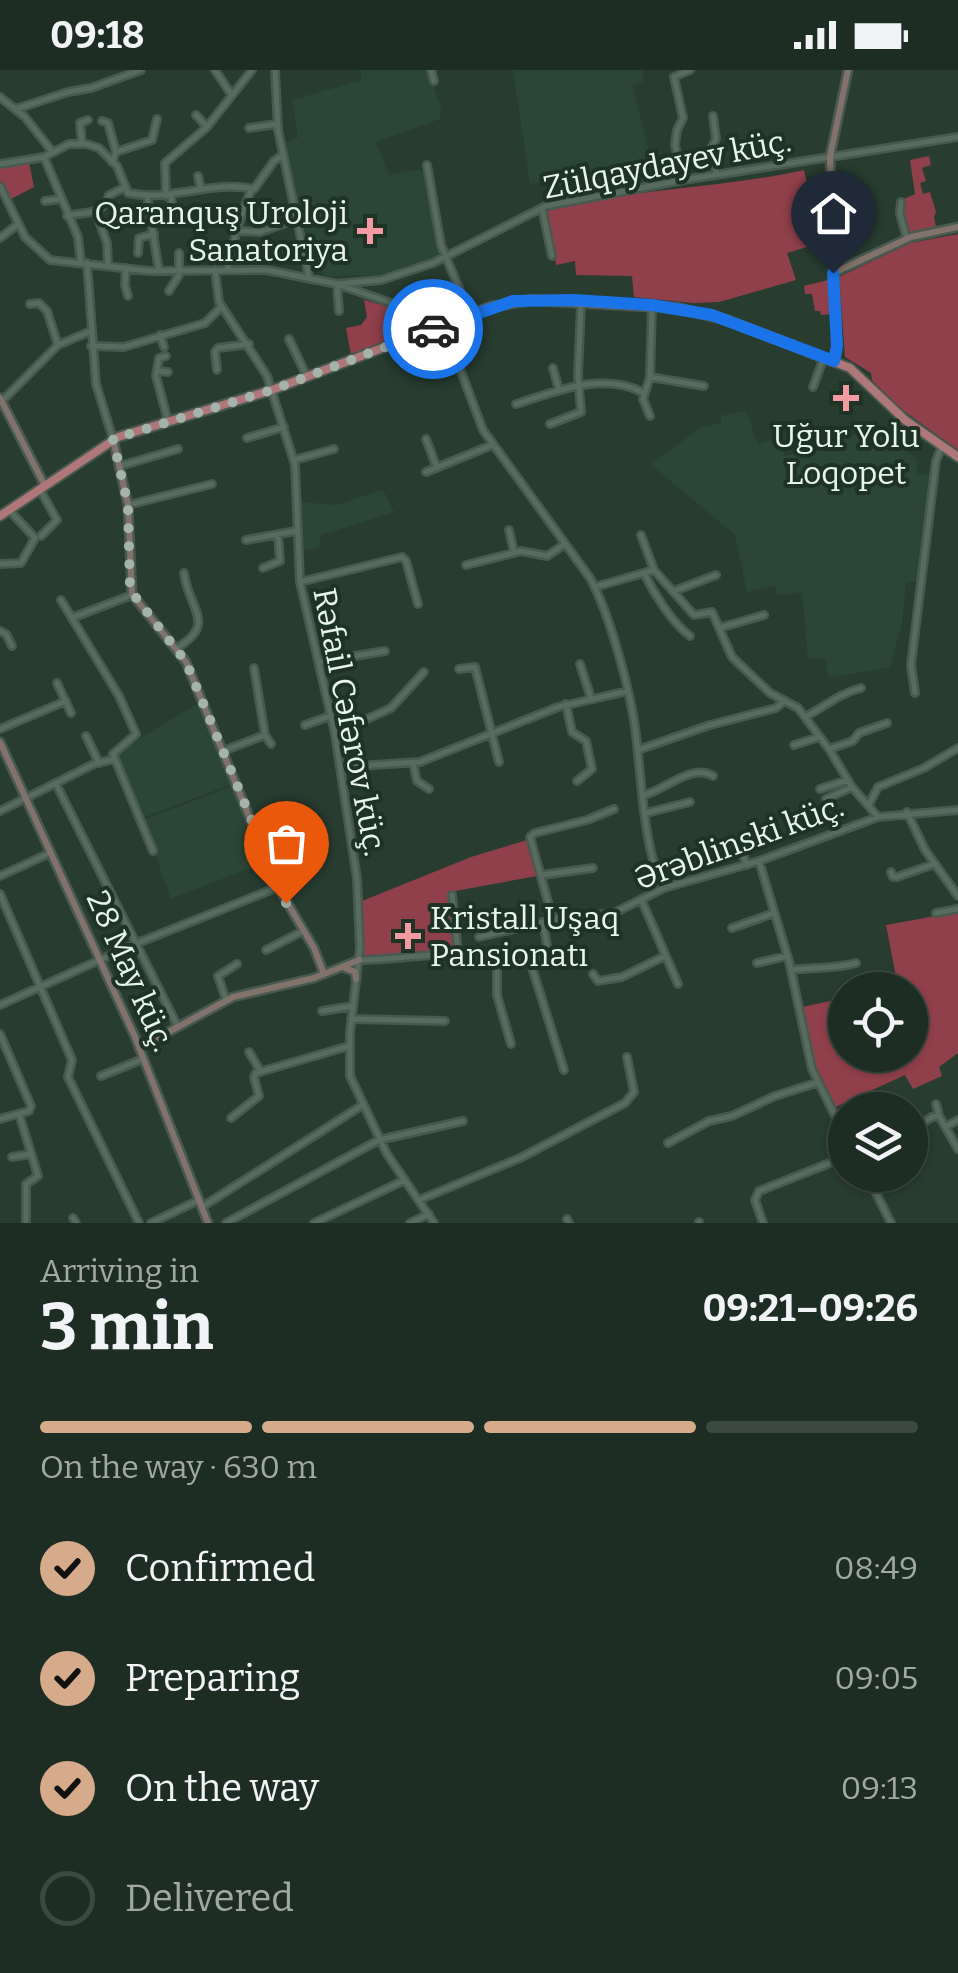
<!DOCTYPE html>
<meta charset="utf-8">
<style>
:root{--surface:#1e2d24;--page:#2b3931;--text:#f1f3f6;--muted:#a1a8a6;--line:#3c4941;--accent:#d6ab8b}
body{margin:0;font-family:Bitter,serif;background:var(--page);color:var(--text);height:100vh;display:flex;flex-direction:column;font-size:38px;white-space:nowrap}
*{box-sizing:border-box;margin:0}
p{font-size:32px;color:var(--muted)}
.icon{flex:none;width:55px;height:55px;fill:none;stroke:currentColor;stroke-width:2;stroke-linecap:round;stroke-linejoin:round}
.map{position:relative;height:1153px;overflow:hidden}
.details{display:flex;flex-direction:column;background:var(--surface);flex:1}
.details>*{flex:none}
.fabs{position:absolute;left:828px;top:902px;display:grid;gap:20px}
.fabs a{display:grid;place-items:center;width:100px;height:100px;border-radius:50%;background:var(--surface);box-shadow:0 2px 8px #0004,0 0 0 2px var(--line);font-size:50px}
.pin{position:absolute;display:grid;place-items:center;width:85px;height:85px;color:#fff;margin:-102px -42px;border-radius:50% 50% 50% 0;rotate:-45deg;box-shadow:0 0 10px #0007}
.pin .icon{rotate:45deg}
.courier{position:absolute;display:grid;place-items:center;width:100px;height:100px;margin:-50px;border:8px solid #1a73e8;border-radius:50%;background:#fff;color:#222;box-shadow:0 2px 12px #0007}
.overview em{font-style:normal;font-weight:700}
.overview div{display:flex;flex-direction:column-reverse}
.overview{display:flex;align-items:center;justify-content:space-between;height:170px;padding:0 40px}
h1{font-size:65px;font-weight:700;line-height:75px}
.bar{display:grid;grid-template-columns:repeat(4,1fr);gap:15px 10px;align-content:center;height:120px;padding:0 40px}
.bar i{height:12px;border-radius:8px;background:var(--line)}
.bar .on{background:var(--accent)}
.bar p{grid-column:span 4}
ol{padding:0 40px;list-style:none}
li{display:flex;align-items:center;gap:30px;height:110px}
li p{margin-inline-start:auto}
li .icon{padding:10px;border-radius:50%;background:var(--accent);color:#111;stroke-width:4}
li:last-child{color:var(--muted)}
li i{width:55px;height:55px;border:5px solid var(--line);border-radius:50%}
.status{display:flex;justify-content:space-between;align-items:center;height:70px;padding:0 50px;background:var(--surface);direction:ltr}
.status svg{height:28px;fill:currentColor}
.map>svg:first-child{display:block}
.built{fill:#2b4636}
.green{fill:#90404b}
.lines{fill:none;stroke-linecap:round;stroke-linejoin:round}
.street-casing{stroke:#48594f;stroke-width:10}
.secondary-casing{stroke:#48594f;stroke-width:11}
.primary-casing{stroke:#48594f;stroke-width:12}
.street{stroke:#576c5f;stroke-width:5}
.secondary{stroke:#82726c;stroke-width:6}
.primary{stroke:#ae777a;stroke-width:8}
.done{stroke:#a5b4aa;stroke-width:10;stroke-dasharray:0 18}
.route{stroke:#1a73e8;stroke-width:12}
.poi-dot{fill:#f49aa3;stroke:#1e3226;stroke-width:4}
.labels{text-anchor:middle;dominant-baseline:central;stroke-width:8;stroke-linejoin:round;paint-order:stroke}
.street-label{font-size:32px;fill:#e8f4ec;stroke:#1e3226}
.poi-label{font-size:32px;fill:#e8f4ec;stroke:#1e3226;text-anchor:end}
</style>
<div class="status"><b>09:18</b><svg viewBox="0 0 49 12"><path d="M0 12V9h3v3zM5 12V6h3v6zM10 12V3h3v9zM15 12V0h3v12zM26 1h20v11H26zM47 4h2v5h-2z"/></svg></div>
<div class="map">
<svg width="958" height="1153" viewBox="0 0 958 1153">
<rect width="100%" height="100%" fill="#283c30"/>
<!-- built -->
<path class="built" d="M 360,0 L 428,0 L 441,38 L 440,49 L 376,72 L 389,105 L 418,100 L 425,103 L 442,185 L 379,205 L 325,206 L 314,193 L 284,74 L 298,67 L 292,30 L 362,10 Z
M 513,0 L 642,0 L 644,11 L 632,15 L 656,109 L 556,128 L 552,110 L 530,114 Z
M 746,341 L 758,374 L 777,368 L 785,386 L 884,356 L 892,370 L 916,389 L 917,404 L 932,405 L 919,512 L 906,512 L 902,554 L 890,597 L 829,608 L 825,588 L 808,589 L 802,522 L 777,526 L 775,515 L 747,522 L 735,465 L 650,394 L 702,357 L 721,353 L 721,346 Z
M 383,420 L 394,442 L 321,465 L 319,478 L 300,482 L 300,432 L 337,435 Z
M 199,633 L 232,714 L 142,748 L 115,683 Z
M 233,716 L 263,793 L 171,829 L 143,750 Z"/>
<!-- green -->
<path class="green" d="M 929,86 L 931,95 L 922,98 L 926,111 L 920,113 L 923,124 L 930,122 L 936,142 L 934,147 L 936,157 L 909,165 L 903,145 L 904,129 L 915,124 L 910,90 Z
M 29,92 L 34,117 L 9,130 L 0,111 L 0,98 Z
M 804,100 L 820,173 L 787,183 L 796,210 L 719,232 L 693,233 L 634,227 L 632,206 L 576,205 L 575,191 L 556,195 L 547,141 C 631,118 719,119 804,100 Z
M 958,164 L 958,380 L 897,336 L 872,310 L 871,303 L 845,287 L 839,207 L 910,173 Z
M 828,210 L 832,244 L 821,245 L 820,241 L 815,241 L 812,224 L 805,224 L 804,216 Z
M 364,230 L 432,249 L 432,256 L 351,285 L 346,258 L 361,255 L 367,247 Z
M 527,770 L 537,806 L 450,822 L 455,880 L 362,888 L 362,831 L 471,787 Z
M 958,842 L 958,983 L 939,997 L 942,1006 L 913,1019 L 905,1005 L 833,1038 L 815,995 L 802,937 L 845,928 L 845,985 L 910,985 L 910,920 L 884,920 L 898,917 L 886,855 Z"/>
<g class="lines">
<defs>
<path id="street" d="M 215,0 L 231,24
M 275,0 L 278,60 L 309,207
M 431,0 L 434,11
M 0,27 L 25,47 L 51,80
M 16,39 L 68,22 L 91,18 L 141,0
M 196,45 L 207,57
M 713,46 L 716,69 L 711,79 L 717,104
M 102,51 L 108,53 L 116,82 L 112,92
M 249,58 L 277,54
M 82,74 L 80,53 L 88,50
M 116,82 L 152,70 L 157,49
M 44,87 L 78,167 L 81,193
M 0,94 L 44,87 L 69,74 L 86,74 L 99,78 L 117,96 L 128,123 C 171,132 211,110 254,119 L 274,91 L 283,85
M 427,95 L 441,175 L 470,245
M 198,106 L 201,119
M 683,110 L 675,75 L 677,60 L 683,48 L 674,7 L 690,0
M 0,116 L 25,167 L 50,190 L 149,201 L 267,200 L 337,214 L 442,251 L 483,360 L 590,508 C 610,544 631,623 636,665 C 641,704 644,785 664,818
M 147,126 L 159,201
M 166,126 L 165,93 L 207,57 L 252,0
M 171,126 L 173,144
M 45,131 L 61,129
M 901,132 L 900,144 L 907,169
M 542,138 L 552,186
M 96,143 L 107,173 L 108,195
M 67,146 C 86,141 103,147 109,125 L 126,117
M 102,157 L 150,146
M 239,161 L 260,162 L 297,149
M 0,168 L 17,155
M 138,183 L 139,168 L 154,164
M 87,193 L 96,314 L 113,369
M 126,198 L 125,215 L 128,226
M 228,199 C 228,188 245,130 252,120
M 215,200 L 219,232 L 267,306 L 295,395 L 300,512 L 335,664 L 357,809 L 360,877 L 350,962 L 350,1006 L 387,1084 L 434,1153
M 169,221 L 179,205 L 179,183
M 30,234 L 39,233 L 47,241 L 58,275
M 339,241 L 337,214 L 381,210 L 433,193 L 546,136 L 683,110 L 958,67
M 160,265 L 164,277
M 289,269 L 307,307
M 91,276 L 124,277 L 205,253 L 221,237
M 166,286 L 159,288 L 156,306 L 168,351
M 553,298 L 559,320
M 217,300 L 215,282 L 218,278 L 249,274
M 157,301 L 168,302
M 650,307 L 704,316
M 813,317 L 824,287
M 2,331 L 58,275 L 91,261
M 516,334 C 557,321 604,301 644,323
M 650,346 L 643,329 L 650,307 L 652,237
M 550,354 L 581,342 L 578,306 L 581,234
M 247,368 L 284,357
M 426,369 L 437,398
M 294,390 L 334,379
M 120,396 L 178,379
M 426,402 L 492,375
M 40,420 L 57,450 L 41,466
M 128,435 L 212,414
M 509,460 L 514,482
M 641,465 L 654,500
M 246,470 L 296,461
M 0,494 L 21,493 L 35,468 L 9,440
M 466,495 L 521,481 L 547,486 L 565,474
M 263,498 L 280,491 L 278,464
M 644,503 C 653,522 672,553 690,566
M 300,512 L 402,487 L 406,491 L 418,534
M 595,517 L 654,500 L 694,545 L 712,542 L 732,587 L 770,623 L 798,638 L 829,679 L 852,717 L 878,747
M 674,521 L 716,505
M 61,530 L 119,626 L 136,664 L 113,684 L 153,781
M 74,547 L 132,525
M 719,558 L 764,545
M 0,561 L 6,564 L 12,576
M 177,578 C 218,553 188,539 184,503
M 319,592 L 385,581
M 580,594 L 591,628
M 254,598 L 265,665 L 271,674
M 459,599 L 475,597 L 499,692
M 57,613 L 71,643
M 915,623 L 911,595 L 936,391 L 942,376
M 566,634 L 572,662 L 586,671 L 592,699 L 577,711
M 805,647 C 824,637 840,623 861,618
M 305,655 L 330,646
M 0,659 L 66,631
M 335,664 L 391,638 L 424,602
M 86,666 L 99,693
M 794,675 L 819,667
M 829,679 L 853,671 L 859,663 L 887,653
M 638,680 L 710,655 L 776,638 L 784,631
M 223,681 L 265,665
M 413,693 L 417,711 L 429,719
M 342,697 L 420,692 L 558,637 L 628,621
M 56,714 L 178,957
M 820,719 L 848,710
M 644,725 C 665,720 692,693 713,706
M 826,729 L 852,717
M 869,734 L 878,717 L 924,698 L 958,678
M 0,741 L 94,694 L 115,689
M 907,742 L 925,780 L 958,826
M 646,743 L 690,732
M 738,773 L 747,795
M 759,791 L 789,891 L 812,999 L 845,1066
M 891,802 L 893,807 L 897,807 L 934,794
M 542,805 L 593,798
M 0,806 L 50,783
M 0,824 L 72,990 L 68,1007 L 139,1153
M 452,825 L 458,883
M 641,829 L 678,914
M 936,843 L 958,839
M 553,850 L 530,767 L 535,763 L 587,750 L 614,739
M 606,855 L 614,851 L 614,843
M 732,858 L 774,843
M 479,867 L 561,848 L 614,843 L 664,818 L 759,791 L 878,747 L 958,740
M 266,880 L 303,861
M 359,890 C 391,890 423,884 455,884 C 487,883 516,908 548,882 L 543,852
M 530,891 L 564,1000
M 757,893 L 787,886
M 497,894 L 497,925 L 511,974
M 791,900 C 813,897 835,899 856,893
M 593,904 L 598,911 L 622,907 L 665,886
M 226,930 L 218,906 L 237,894
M 0,935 L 135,874 L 278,817
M 322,941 L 353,936
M 351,949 L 445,951
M 0,964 L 31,1036 L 29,1041 L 0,1049
M 249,982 L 261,1002
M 101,1006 L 143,989
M 936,1034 L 939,1046
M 19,1044 L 38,1106 L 26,1114 L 26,1153
M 231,1048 L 259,1026 L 254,1007 L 256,1003 L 349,976
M 947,1056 L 958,1050
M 910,1061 L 932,1047 L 939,1046 L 958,1079
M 668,1073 L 709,1051 L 732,1046 L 775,1026 L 816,1013
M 12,1087 L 31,1084
M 867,1105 L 891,1153
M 419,1130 L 520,1088 L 625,1033 L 634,1022 L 627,987
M 202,1137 L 361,1036
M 73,1148 L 76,1153
M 567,1149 L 569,1153
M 699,1152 L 699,1153
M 151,1153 L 199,1130
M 226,1153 L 379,1070 L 463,1051
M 314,1153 L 405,1110
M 410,1153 L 429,1144
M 763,1153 L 755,1130 L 759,1121 L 845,1087"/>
<path id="secondary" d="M 833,203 L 911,167 L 958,157
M 835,291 L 837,275 L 830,87 L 848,0
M 0,328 L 45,416
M 113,369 L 128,435 L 132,524 L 186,592 L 278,817 L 314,878 L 324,904
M 0,672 L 135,967 L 208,1153
M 345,898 L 355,902 L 356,909
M 139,978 L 233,927 L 314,908 L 359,890"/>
<path id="primary" d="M 0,446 L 118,367 L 272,320 L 490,237 L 531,230 L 678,238 L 727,250 L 850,298 L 905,350 L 958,387"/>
</defs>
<!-- street casing -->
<use href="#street" class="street-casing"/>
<!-- secondary casing -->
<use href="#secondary" class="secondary-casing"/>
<!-- primary casing -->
<use href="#primary" class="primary-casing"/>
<!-- street -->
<use href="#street" class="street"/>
<!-- secondary -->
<use href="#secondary" class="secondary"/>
<!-- primary -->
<use href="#primary" class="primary"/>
</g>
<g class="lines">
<!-- done -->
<path class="done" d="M 286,833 L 186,592 L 130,520 L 128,435 L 113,369 L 272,320 L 433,259"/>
<!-- route -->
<path class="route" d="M 433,259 L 513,231 L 574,230 L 652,235 L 712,245 L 834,291 L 837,276 L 833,203"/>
</g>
<!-- markers -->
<g class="poi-dot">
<path d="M365 146h10v10h10v10h-10v10h-10v-10h-10v-10h10z"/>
<path d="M841 313h10v10h10v10h-10v10h-10v-10h-10v-10h10z"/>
<path d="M403 851h10v10h10v10h-10v10h-10v-10h-10v-10h10z"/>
</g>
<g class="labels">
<!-- street labels -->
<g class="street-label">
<text transform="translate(667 94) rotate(-11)">Zülqaydayev küç.</text>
<text transform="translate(350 652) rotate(79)">Rəfail Cəfərov küç.</text>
<text transform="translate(739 772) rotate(-20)">Ərəblinski küç.</text>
<text transform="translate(131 901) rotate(66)">28 May küç.</text>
</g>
<!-- poi labels -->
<g class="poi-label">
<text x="348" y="143">Qaranquş Uroloji<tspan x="348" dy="37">Sanatoriya</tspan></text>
<text x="846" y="366" text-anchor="middle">Uğur Yolu<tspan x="846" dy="37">Loqopet</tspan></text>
<text x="430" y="848" text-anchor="start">Kristall Uşaq<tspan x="430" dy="37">Pansionatı</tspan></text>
</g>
</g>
</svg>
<div class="fabs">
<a><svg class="icon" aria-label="locate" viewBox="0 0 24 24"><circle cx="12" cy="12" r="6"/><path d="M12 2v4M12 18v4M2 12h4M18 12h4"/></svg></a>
<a><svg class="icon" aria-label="layers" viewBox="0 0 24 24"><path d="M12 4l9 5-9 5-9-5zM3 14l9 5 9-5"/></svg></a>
</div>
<div class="pin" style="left:286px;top:833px;background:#ea580c"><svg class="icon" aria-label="bag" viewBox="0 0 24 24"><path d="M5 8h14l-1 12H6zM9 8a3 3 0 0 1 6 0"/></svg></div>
<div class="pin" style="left:833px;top:203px;background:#1f2937"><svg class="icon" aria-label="home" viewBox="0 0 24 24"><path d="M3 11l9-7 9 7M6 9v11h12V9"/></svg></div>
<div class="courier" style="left:433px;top:259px"><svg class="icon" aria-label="car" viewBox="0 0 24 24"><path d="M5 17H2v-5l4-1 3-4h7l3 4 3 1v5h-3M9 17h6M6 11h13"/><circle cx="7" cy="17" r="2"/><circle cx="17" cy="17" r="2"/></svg></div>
</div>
<section class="details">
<div class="overview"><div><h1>3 min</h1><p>Arriving in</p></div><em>09:21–09:26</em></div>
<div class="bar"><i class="on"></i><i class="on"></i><i class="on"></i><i></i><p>On the way · 630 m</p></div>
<ol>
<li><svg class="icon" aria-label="check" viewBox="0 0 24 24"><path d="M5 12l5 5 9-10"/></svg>Confirmed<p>08:49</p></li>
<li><svg class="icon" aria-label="check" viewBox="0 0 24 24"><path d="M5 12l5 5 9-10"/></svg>Preparing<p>09:05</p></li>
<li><svg class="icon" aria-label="check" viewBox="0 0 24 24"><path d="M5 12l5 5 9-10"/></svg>On the way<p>09:13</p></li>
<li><i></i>Delivered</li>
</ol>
</section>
